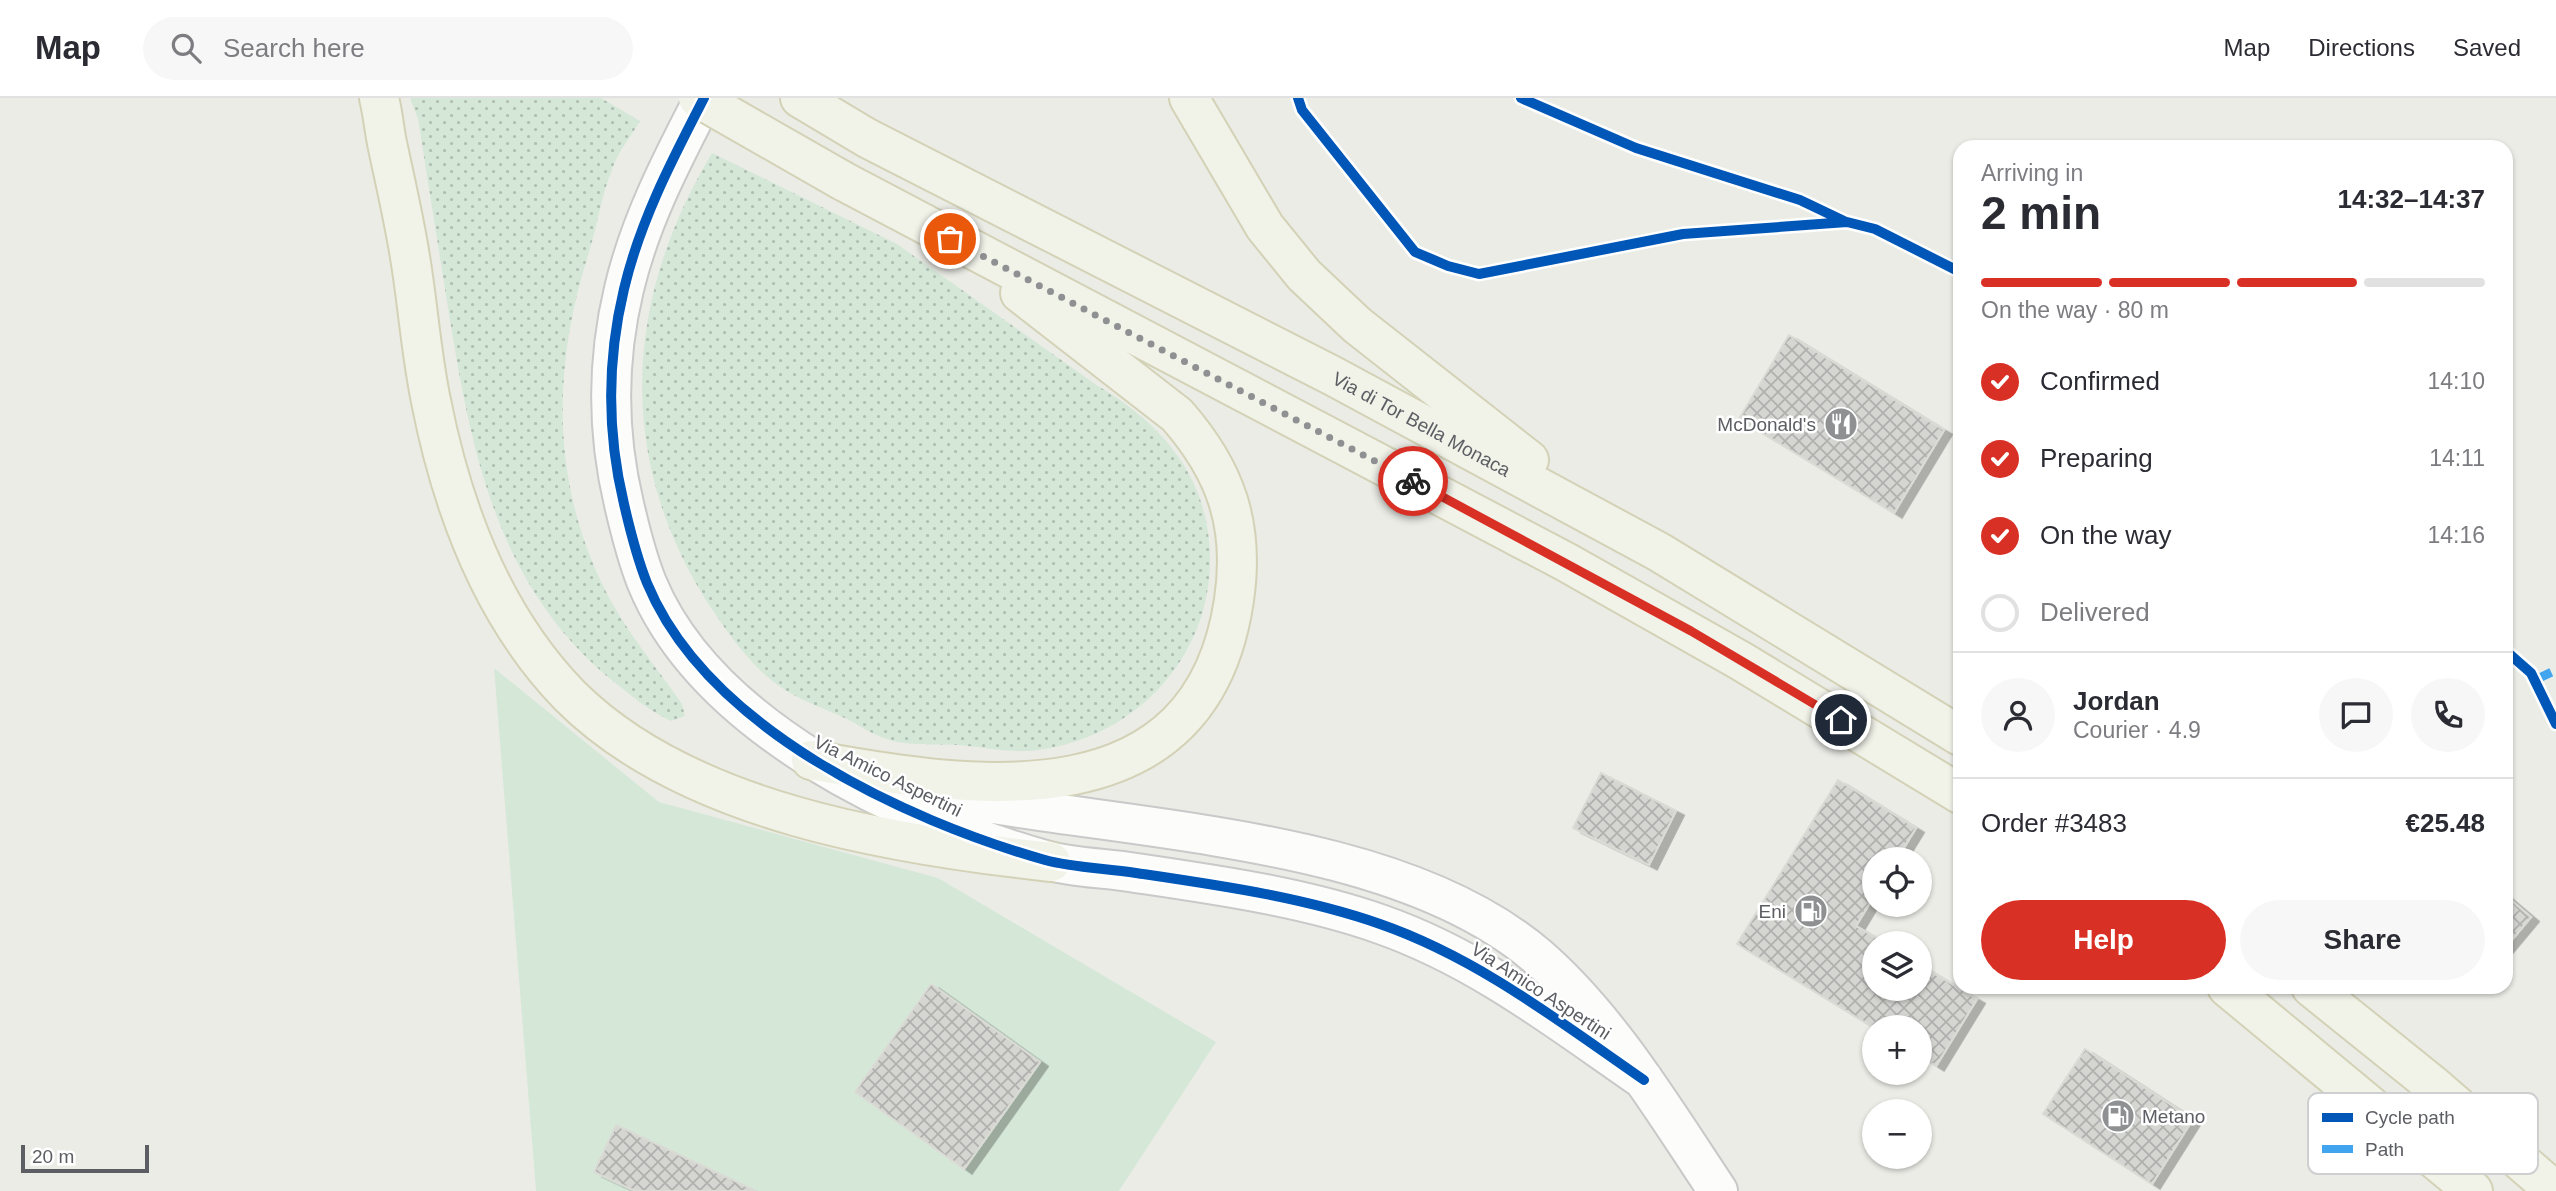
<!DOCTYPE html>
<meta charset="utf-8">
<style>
:root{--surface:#fff;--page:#f7f7f7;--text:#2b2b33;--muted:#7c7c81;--line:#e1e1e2;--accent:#d93025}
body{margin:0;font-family:Helvetica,sans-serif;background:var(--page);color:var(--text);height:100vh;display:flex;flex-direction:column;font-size:26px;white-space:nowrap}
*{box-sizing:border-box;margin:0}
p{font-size:23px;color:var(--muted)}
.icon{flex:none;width:38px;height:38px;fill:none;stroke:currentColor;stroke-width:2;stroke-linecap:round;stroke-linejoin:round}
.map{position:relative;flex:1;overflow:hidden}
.drawer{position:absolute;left:1953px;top:42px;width:560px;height:854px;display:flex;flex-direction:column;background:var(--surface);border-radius:21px;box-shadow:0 2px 5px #0004}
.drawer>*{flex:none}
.fabs{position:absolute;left:1862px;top:749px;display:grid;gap:14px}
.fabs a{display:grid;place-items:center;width:70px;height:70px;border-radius:50%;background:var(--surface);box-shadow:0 2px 5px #0004;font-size:35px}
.scale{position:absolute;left:21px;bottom:18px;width:128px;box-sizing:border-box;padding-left:7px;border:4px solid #5c5e64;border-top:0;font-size:19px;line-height:24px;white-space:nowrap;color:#5c5e64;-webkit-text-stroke:5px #fff;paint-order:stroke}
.pin{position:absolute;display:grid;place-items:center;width:60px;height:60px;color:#fff;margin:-30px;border:4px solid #fff;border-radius:50%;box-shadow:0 2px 7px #0007}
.courier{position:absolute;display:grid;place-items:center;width:70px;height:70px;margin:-35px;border:5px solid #d93025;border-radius:50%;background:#fff;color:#222;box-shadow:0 2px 9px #0007}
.head em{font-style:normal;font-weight:700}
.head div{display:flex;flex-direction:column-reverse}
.head{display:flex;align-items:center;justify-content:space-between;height:119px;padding:0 28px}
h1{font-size:46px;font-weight:700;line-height:52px}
.bar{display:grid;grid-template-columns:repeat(4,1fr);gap:10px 7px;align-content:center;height:84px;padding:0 28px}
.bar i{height:9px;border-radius:5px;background:var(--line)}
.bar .on{background:var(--accent)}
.bar p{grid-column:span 4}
.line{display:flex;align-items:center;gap:18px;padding:0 28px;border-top:2px solid var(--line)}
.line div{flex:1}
.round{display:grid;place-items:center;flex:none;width:74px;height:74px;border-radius:37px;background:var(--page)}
ol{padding:0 28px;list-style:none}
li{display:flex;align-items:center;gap:21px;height:77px}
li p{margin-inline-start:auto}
li .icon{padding:7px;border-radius:50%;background:var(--accent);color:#fff;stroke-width:4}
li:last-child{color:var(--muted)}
li i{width:38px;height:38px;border:4px solid var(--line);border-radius:50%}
.primary-button{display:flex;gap:14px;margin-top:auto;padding:14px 28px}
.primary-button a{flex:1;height:80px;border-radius:42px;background:var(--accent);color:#fff;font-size:28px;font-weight:700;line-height:80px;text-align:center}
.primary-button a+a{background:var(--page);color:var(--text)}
header{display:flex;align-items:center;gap:42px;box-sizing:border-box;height:98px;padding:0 35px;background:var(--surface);border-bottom:2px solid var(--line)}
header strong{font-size:33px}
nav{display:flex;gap:38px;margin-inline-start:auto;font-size:24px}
.search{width:490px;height:63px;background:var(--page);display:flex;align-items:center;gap:18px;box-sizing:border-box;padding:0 24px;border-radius:38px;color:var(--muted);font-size:26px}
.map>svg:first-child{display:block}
.grass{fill:url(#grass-dots)}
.park{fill:#d5e8d8}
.building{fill:url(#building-cross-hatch);stroke:#dbdbd6;stroke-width:2;filter:url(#shadow)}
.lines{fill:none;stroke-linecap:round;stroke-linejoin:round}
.minor-casing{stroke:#c9c9c9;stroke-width:42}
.primary-casing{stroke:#d3d2b6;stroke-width:42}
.minor{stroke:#fcfcfb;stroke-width:38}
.primary{stroke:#f1f2e8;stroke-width:38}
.primary-bridge-casing{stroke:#d3d2b6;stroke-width:42;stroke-linecap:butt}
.primary-bridge{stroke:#f1f2e8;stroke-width:38}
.quiet{stroke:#40a5ee;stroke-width:9;stroke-dasharray:18 9;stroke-linecap:butt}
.cycleway-casing{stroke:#fff;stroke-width:15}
.cycleway{stroke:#0057b8;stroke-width:10}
.done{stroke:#8e9092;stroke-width:7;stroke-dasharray:0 12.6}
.route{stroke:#d93025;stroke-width:9}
.labels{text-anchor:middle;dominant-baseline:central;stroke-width:5;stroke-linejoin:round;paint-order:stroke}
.street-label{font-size:19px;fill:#5c5e64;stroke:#fff}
.poi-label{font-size:19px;fill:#5c5e64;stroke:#fff;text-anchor:end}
.key{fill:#fff;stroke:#cecfd0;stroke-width:2}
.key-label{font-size:19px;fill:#5c5e64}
</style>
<header>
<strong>Map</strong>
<div class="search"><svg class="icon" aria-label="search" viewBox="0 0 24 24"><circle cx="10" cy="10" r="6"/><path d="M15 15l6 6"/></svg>Search here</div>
<nav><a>Map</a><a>Directions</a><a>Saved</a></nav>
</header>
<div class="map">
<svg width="2556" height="1093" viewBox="0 0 2556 1093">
<defs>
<pattern id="grass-dots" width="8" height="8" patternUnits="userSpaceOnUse" patternTransform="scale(1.75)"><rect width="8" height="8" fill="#d5e8d8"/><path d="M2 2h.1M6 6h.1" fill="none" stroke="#b0bfb3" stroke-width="1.8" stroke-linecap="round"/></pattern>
<pattern id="building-cross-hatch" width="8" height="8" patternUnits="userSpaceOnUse" patternTransform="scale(1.75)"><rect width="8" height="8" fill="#d5d5d2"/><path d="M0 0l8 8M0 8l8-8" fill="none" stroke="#b0b0ae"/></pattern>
<filter id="shadow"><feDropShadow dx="8" dy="4.5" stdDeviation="0" flood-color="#0004"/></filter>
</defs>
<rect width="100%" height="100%" fill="#ecece7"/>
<!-- grass -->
<path class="grass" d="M 410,0 L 601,0 L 640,23 C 631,38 619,53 613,69 C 602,95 598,124 590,151 C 551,271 550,391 612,505 C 632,540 659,573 682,606 L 685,618 L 671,623 C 649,613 633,599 614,584 C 496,489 471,352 448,210 C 438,147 428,84 418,21 Z
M 712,55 L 897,146 L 1098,288 C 1164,327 1210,381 1210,462 C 1210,560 1135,639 1039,652 C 1012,656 985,649 958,647 C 936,646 910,648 890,642 C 875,638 860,628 847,621 C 825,611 799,602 779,588 C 750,568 720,525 701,494 C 615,350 627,196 712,55 Z"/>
<!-- park -->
<path class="park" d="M 494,570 L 659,704 L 938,780 L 1216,944 L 1119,1093 L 536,1093 Z"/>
<!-- building -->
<path class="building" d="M 1789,237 L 1944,332 L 1894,415 L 1739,321 Z
M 1601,675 L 1676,713 L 1649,767 L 1573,730 Z
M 1838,682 L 1916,730 L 1897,761 L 1874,761 L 1874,798 L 1856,828 L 1885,845 L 1874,845 L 1874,891 L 1920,891 L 1920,867 L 1977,901 L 1936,968 L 1920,958 L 1920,929 L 1874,930 L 1737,846 Z
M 2506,798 L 2531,819 L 2506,849 Z
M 931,886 L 1040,964 L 964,1071 L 855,994 Z
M 2085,951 L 2193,1021 L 2152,1086 L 2043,1016 Z
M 616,1027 L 756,1093 L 635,1093 L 594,1074 Z"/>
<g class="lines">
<defs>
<path id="minor" d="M 704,0 C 672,62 640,123 624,191 C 607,262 607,335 624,406 C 630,432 637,460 647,485 C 707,630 904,722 1045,762 C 1074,770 1106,770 1136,775 C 1217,787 1303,799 1380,826 C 1478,860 1560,924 1644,982
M 914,691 C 1102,734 1387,730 1537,858 C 1610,921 1665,1014 1718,1093"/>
<g id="primary">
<path d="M 379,0 C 383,16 384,30 387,45 C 395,83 404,121 410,159 C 418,207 421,255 431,303 C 452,410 492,518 570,598 C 686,714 894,747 1051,764"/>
<path id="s1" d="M 800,0 L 867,40 L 1333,278 L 1659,454 L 1960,638"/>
<path d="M 1189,0 L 1265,129 L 1304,177 L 1357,227 L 1529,362"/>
<path d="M 843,83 L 1566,464 L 1741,563 L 1960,696"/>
<path d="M 811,662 C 977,693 1201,725 1234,502 C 1245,427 1226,373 1177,317 L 1020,195"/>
<path d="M 2227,889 L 2473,1093"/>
<path d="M 2311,889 L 2434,988 L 2555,1093"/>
</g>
</defs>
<!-- minor casing -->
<use href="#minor" class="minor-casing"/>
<!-- primary casing -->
<use href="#primary" class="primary-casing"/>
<!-- minor -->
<use href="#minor" class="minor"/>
<!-- primary -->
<use href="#primary" class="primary"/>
<defs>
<path id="primary-bridge" d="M 698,0 L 843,83"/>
</defs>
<!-- primary-bridge casing -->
<use href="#primary-bridge" class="primary-bridge-casing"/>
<!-- primary-bridge -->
<use href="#primary-bridge" class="primary-bridge"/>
<!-- quiet -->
<path class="quiet" d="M 2535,582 L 2556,572"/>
<defs>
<path id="cycleway" d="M 704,0 C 672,62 640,123 624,191 C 607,262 607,335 624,406 C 630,432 637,460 647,485 C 707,630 904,722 1045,762 C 1074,770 1106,770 1136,775 C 1217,787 1303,799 1380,826 C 1478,860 1560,924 1644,982
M 1298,0 L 1302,12 L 1415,154 L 1448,168 L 1479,176 L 1683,136 L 1847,124 L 1875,131 L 1960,174
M 1521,0 L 1636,50 L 1800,102 L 1844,123
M 2506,553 L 2531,575 L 2556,626"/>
</defs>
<!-- cycleway casing -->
<use href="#cycleway" class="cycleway-casing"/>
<!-- cycleway -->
<use href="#cycleway" class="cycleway"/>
</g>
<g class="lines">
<!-- done -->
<path class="done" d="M 950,141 L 1413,383"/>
<!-- route -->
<path class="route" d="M 1413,383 L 1691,533 L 1841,622"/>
</g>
<!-- icons -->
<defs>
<symbol id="restaurant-disc" viewBox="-11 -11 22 22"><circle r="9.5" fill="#8e9092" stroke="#fff"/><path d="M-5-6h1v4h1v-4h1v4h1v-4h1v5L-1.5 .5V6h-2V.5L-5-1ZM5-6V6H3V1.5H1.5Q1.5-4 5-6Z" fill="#fff"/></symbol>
<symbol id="fuel-disc" viewBox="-11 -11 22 22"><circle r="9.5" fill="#8e9092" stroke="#fff"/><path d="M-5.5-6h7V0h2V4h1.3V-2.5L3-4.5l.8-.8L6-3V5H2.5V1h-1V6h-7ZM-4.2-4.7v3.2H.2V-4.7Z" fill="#fff"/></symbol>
</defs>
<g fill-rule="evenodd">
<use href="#restaurant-disc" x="1822" y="307" width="38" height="38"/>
<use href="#fuel-disc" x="1792" y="794" width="38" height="38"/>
<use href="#fuel-disc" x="2099" y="999" width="38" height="38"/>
</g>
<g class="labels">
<!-- street labels -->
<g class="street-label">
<text stroke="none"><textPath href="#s1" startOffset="702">Via di Tor Bella Monaca</textPath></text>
<text transform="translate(888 678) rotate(26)">Via Amico Aspertini</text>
<text transform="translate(1541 893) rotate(33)">Via Amico Aspertini</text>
</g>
<!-- poi labels -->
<g class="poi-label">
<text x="1816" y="326">McDonald's</text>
<text x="1786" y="813">Eni</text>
<text x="2142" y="1018" text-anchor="start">Metano</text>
</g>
</g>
<!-- legend -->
<rect x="2308" y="995" width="230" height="81" rx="10" class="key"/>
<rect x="2322" y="1015" width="31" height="9" fill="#0057b8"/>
<rect x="2322" y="1047" width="31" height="8" fill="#40a5ee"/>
<g class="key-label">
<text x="2365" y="1026">Cycle path</text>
<text x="2365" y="1058">Path</text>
</g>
</svg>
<div class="fabs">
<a><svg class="icon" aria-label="locate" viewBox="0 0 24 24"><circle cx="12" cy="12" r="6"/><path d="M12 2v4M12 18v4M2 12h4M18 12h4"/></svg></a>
<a><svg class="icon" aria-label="layers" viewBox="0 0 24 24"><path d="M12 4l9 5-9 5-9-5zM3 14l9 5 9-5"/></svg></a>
<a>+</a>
<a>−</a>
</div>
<div class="scale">20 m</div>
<div class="pin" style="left:950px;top:141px;background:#ea580c"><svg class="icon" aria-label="bag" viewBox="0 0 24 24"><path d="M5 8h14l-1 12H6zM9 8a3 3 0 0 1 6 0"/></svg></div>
<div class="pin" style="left:1841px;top:622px;background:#1f2937"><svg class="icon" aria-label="home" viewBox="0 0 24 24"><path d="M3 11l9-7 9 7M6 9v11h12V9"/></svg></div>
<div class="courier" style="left:1413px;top:383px"><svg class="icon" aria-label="bike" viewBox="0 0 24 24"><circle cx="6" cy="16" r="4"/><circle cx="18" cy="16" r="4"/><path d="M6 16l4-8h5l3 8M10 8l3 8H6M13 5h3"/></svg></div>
<section class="drawer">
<div class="head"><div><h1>2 min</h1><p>Arriving in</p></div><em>14:32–14:37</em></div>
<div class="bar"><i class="on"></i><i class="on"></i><i class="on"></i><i></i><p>On the way · 80 m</p></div>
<ol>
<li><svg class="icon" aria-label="check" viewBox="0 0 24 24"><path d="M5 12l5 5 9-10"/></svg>Confirmed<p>14:10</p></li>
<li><svg class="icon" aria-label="check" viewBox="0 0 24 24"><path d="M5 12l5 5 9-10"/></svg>Preparing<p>14:11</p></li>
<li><svg class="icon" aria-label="check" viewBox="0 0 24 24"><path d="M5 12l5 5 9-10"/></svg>On the way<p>14:16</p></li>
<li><i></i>Delivered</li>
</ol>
<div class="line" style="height:126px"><a class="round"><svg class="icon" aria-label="person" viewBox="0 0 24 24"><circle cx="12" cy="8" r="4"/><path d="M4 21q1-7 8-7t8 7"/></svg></a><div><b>Jordan</b><p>Courier · 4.9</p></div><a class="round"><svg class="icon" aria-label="chat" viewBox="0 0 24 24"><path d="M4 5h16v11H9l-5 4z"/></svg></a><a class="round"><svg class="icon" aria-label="phone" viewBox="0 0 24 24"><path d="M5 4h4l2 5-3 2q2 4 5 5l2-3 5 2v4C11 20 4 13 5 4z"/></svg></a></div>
<div class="line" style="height:91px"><div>Order #3483</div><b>€25.48</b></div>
<div class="primary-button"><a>Help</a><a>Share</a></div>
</section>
</div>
